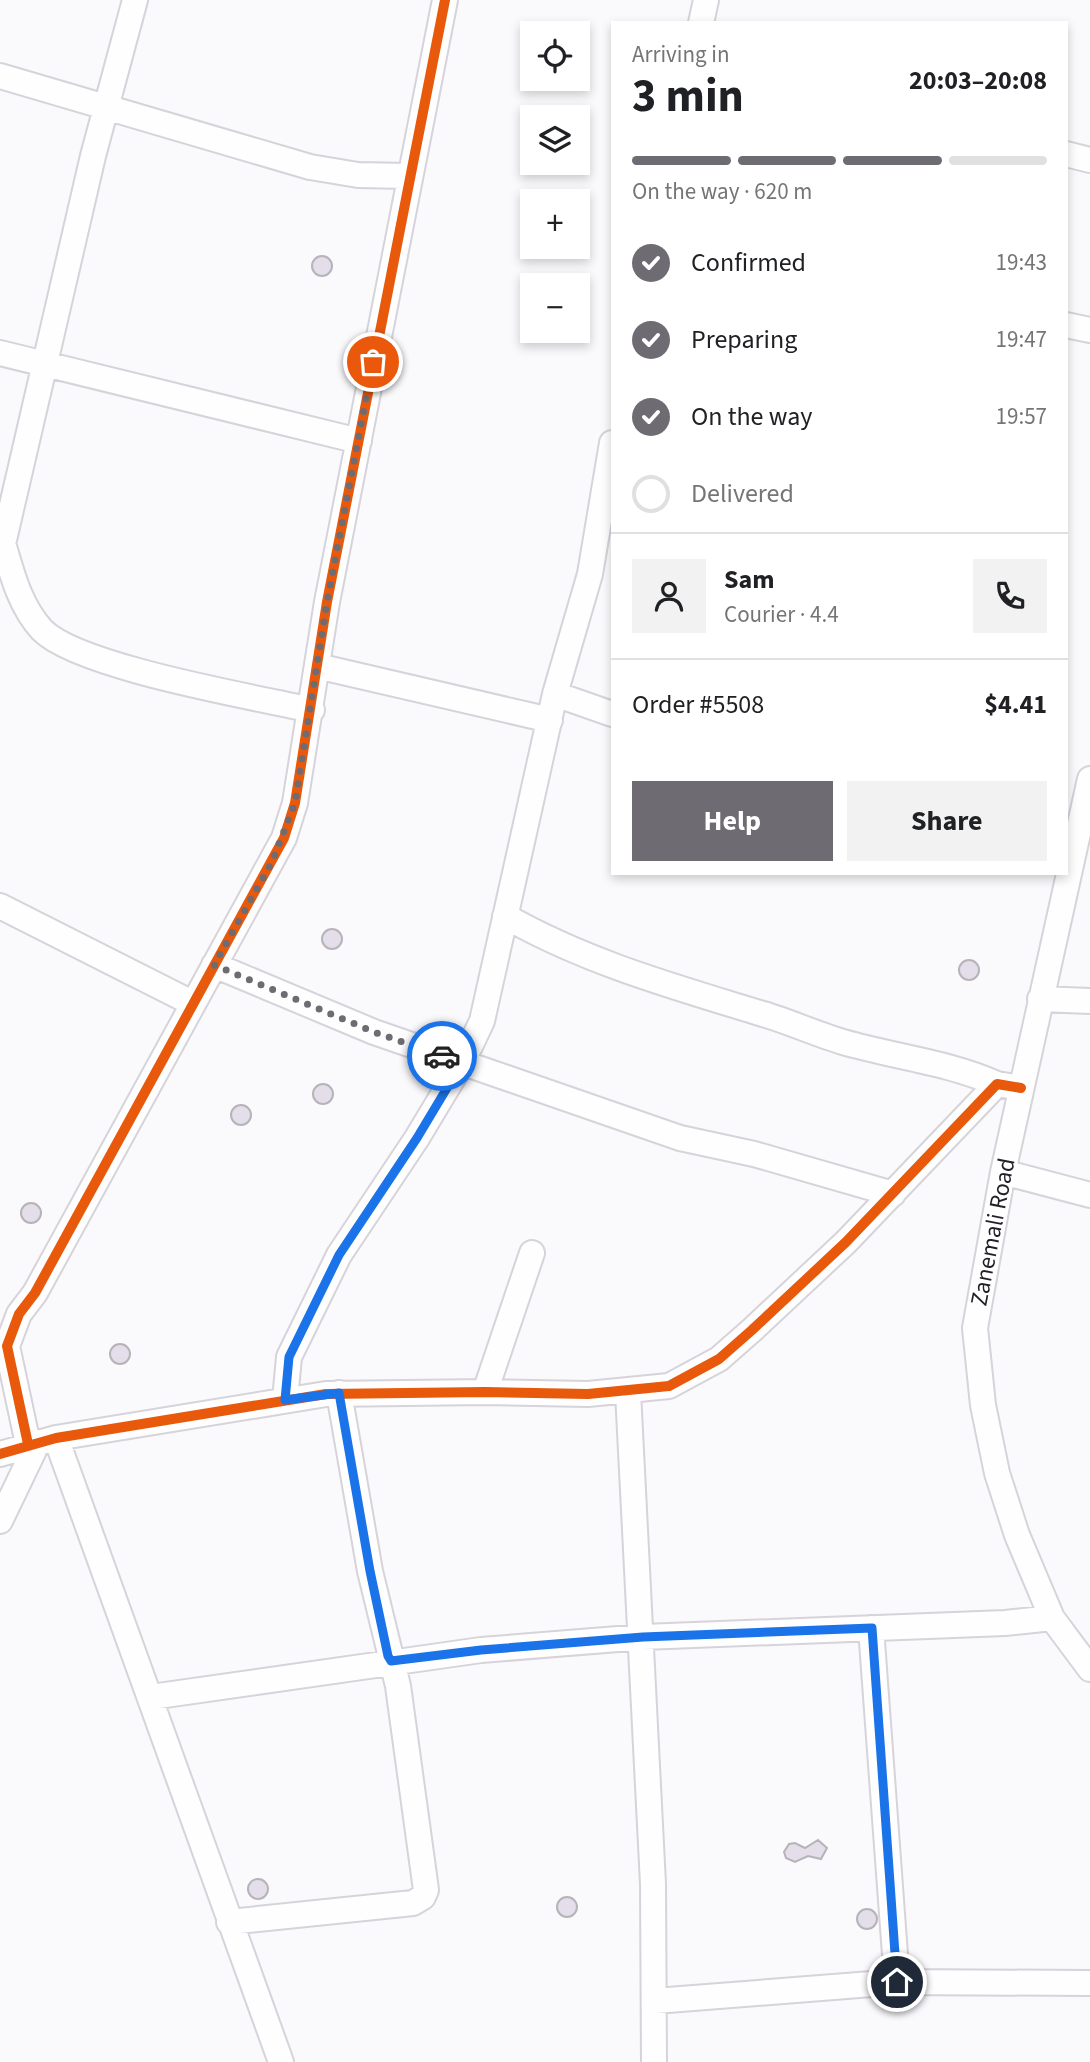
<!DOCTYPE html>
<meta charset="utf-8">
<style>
:root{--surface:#fff;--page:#f2f2f2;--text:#202124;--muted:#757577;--line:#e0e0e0;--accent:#6e6b72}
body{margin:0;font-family:"Source Sans 3",sans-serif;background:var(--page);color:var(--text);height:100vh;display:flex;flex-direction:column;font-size:26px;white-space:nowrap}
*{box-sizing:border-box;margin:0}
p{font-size:23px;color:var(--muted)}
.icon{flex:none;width:38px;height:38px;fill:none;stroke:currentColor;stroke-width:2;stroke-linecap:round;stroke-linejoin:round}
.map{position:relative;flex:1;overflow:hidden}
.panel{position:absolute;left:611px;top:21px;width:457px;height:854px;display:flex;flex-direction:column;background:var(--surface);border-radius:0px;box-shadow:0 4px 10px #0003}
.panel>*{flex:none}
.tools{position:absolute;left:520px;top:21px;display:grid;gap:14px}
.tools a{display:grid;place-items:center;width:70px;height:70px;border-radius:0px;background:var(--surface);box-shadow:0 4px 10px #0003;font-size:35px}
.pin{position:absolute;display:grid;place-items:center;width:60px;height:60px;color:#fff;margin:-30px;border:4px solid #fff;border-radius:50%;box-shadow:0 2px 7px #0007}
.courier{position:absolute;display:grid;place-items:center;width:70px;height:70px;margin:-35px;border:5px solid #1a73e8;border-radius:50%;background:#fff;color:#222;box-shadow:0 2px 9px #0007}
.overview em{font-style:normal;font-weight:700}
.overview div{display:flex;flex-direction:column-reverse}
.overview{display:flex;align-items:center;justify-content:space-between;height:119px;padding:0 21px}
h1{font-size:46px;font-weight:700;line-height:52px}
.bar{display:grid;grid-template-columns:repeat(4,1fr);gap:10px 7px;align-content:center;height:84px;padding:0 21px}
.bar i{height:9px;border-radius:5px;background:var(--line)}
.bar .selected{background:var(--accent)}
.bar p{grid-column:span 4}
.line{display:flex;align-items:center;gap:18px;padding:0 21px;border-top:2px solid var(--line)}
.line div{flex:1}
.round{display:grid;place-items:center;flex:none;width:74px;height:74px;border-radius:0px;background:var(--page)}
ol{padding:0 21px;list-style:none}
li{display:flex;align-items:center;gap:21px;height:77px}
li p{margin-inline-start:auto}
li .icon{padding:7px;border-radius:50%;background:var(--accent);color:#fff;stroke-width:4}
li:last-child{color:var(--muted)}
li i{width:38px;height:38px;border:4px solid var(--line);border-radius:50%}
.cta{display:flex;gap:14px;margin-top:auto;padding:14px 21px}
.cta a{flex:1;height:80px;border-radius:0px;background:var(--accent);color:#fff;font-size:28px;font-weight:700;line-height:80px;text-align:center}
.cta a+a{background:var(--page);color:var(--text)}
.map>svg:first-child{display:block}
.building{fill:#e3dee9;stroke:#b6b4b9;stroke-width:2}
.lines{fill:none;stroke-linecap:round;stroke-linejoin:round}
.minor-casing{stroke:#d6d3da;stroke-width:28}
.minor{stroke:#fefeff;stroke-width:24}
.cycleway-casing{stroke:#fff;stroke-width:15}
.cycleway{stroke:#e8590c;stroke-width:10}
.done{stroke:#6e6b72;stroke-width:7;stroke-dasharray:0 12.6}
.route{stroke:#1a73e8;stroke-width:9}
.labels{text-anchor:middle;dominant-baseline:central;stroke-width:6;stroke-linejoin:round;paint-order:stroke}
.street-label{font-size:24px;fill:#231f28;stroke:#fff}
</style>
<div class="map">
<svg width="1090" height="2062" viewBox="0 0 1090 2062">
<rect width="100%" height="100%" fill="#faf9fc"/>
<!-- building -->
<path class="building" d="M312 266a10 10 0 1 1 20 0a10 10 0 1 1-20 0Z
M322 939a10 10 0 1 1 20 0a10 10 0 1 1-20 0Z
M959 970a10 10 0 1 1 20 0a10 10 0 1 1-20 0Z
M313 1094a10 10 0 1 1 20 0a10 10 0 1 1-20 0Z
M231 1115a10 10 0 1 1 20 0a10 10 0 1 1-20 0Z
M21 1213a10 10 0 1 1 20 0a10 10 0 1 1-20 0Z
M110 1354a10 10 0 1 1 20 0a10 10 0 1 1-20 0Z
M 818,1840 L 827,1848 L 821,1859 L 808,1856 L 795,1862 L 786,1858 L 784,1852 L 789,1844 L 795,1843 L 805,1848 Z
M248 1889a10 10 0 1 1 20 0a10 10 0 1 1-20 0Z
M557 1907a10 10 0 1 1 20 0a10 10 0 1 1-20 0Z
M857 1919a10 10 0 1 1 20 0a10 10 0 1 1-20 0Z"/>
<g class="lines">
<defs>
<path id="minor" d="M 701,23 L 706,0
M 0,76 L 310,167 L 358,175 L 408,176
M 1066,154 L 1090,160
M 1066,325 L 1090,330
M 0,353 L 359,441
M 3,543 C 12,574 20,606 42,630 C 78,667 254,697 312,710
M 0,557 L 93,156 L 135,0
M 317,666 L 550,720
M 555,694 L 612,714
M 1090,779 L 1003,1172 L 975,1328 L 983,1405 L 997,1473 L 1017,1535 L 1052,1618 L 1090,1669
M 0,906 L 192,1003
M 505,916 C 585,962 675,987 763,1014 C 790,1022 816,1034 843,1042 C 895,1057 947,1062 997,1084
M 214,965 L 374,1032 L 680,1138 L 754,1154 L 893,1194
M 1040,999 L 1090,1001
M 1003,1172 L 1090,1195
M 485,1392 L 532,1253
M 628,1392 L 653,1884 L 654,2062
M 285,1400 L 289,1357 L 339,1255 L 417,1138 L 462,1063 L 482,1021 L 555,694 L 590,574 L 612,443
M 56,1438 L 281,2062
M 28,1444 L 7,1346 L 19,1314 L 35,1293 L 284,838 L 295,803 L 327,602 L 445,0
M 0,1454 L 56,1438 L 326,1394 L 485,1392 L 588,1394 L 669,1386 L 719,1359 L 752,1330 L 846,1242 L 997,1084 L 1021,1088
M 0,1521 L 38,1442
M 871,1628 L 897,1982
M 151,1697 L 481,1650 L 643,1637 L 1005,1623 L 1052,1618
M 229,1922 L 413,1903 L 423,1897 L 426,1890 L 398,1686 L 370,1571 L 339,1393
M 655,2001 L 897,1982 L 1090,1983"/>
</defs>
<!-- minor casing -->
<use href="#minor" class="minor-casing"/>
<!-- minor -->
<use href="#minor" class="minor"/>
<defs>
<path id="cycleway" d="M 28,1444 L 7,1346 L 19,1314 L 35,1293 L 284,838 L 295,803 L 327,602 L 445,0
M 0,1454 L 56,1438 L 326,1394 L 485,1392 L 588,1394 L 669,1386 L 719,1359 L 752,1330 L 846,1242 L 997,1084 L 1021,1088"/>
</defs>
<!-- cycleway casing -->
<use href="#cycleway" class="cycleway-casing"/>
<!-- cycleway -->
<use href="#cycleway" class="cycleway"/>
</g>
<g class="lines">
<!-- done -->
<path class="done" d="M 373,362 L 327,602 L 295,803 L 272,862 L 214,965 L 374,1032 L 442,1056"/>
<!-- route -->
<path class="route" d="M 442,1056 L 462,1063 L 417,1138 L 339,1255 L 289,1357 L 285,1400 L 339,1393 L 370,1571 L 388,1656 L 391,1661 L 481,1650 L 643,1637 L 872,1628 L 897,1982"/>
</g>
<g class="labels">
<!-- street labels -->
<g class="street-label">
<text transform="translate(993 1232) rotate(-79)">Zanemali Road</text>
</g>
</g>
</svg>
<div class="tools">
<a><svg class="icon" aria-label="locate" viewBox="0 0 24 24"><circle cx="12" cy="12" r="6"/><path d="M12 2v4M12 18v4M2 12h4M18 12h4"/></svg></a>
<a><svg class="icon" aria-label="layers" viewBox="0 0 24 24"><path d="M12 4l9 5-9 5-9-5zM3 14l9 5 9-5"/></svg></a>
<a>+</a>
<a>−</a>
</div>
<div class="pin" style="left:373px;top:362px;background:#ea580c"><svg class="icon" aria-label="bag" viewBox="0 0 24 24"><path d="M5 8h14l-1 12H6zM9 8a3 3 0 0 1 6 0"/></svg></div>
<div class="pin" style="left:897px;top:1982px;background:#1f2937"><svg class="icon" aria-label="home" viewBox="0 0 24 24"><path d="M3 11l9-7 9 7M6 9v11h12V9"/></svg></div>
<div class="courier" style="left:442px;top:1056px"><svg class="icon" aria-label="car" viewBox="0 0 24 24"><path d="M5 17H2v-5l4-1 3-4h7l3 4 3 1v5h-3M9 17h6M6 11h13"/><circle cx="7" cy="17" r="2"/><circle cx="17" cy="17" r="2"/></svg></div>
<section class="panel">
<div class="overview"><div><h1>3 min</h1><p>Arriving in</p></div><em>20:03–20:08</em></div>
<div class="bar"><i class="selected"></i><i class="selected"></i><i class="selected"></i><i></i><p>On the way · 620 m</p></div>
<ol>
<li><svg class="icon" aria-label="check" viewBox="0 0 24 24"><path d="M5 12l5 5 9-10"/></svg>Confirmed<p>19:43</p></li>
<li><svg class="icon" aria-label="check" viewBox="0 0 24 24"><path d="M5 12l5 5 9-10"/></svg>Preparing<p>19:47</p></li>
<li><svg class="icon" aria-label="check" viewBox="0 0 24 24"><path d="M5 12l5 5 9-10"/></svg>On the way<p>19:57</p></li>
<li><i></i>Delivered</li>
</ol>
<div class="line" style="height:126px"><a class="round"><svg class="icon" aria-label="person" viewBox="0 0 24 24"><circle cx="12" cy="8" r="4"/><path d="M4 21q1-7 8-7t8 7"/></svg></a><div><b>Sam</b><p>Courier · 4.4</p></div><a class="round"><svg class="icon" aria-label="phone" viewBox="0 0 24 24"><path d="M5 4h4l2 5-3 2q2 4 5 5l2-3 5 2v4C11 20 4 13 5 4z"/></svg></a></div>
<div class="line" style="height:91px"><div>Order #5508</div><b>$4.41</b></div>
<div class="cta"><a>Help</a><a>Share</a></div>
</section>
</div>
